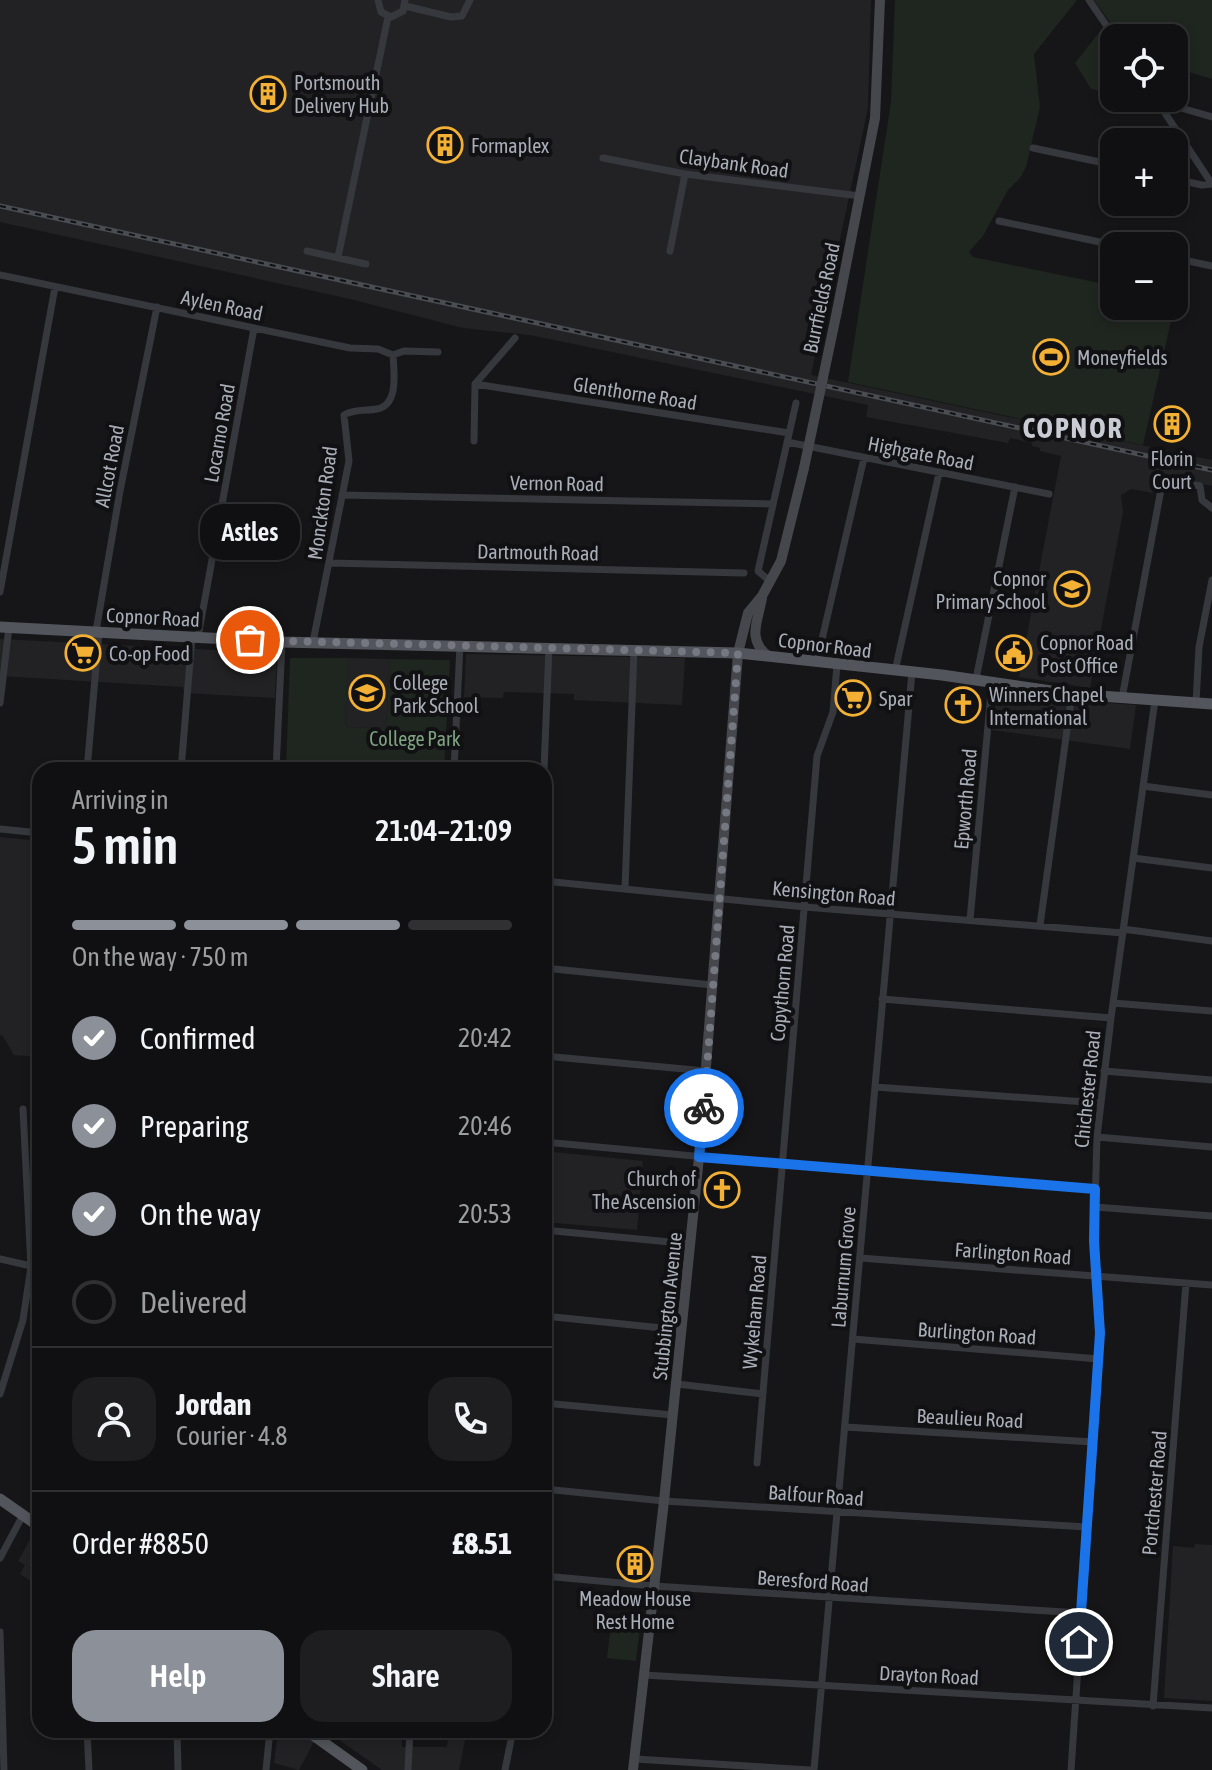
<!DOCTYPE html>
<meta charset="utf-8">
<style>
:root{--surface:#101012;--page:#1e1e20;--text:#f1f3f6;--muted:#9c9d9f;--line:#303032;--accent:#8c9099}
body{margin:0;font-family:"Asap Condensed",sans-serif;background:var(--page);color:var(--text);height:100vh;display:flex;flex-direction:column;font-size:30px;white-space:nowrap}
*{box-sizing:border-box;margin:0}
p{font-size:26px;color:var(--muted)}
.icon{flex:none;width:44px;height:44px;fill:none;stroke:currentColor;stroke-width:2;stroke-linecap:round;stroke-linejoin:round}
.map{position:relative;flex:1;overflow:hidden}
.drawer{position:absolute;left:32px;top:762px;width:520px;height:976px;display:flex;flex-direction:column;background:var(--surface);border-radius:24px;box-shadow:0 4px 12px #0003,0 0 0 2px var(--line)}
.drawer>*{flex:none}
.controls{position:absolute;left:1100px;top:24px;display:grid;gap:16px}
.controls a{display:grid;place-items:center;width:88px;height:88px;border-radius:16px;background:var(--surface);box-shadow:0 4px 12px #0003,0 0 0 2px var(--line);font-size:40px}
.pin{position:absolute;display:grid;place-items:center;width:68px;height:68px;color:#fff;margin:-34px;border:4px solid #fff;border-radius:50%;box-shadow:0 2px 8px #0007}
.courier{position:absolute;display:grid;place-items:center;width:80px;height:80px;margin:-40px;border:6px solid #1a73e8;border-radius:50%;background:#fff;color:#222;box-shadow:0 2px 10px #0007}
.bubble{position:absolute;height:56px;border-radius:24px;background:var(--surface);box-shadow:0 4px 12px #0003,0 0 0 2px var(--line);font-size:26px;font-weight:600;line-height:56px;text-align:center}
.headline em{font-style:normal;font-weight:600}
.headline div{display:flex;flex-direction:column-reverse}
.headline{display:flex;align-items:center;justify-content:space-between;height:136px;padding:0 40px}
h1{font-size:52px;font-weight:600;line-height:60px}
.bar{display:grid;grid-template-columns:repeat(4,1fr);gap:12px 8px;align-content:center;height:96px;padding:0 40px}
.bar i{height:10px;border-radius:6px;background:var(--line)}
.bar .active{background:var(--accent)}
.bar p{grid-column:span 4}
.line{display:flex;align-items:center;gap:20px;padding:0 40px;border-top:2px solid var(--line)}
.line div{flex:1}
.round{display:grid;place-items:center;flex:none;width:84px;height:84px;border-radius:24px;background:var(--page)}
ol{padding:0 40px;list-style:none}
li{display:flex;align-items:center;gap:24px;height:88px}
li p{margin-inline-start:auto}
li .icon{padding:8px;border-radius:50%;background:var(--accent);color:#fff;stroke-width:4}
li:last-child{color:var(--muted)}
li i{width:44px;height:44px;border:4px solid var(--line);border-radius:50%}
.primary-button{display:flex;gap:16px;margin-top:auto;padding:16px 40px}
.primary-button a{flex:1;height:92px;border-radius:24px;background:var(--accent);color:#fff;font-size:32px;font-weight:600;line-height:92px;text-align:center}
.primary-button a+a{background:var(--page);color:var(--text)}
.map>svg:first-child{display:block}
.built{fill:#222225}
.green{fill:#1e261f}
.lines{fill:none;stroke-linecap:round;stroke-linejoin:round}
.street{stroke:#37383d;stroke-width:7}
.secondary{stroke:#45474d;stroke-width:10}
.primary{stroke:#53555c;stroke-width:11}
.rail-casing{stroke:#4a4c52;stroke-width:5}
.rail{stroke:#111113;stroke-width:2;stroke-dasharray:6;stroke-linecap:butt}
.secondary-bridge{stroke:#45474d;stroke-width:10}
.done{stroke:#757880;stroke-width:8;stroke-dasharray:0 14.4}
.route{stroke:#1a73e8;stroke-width:10}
.labels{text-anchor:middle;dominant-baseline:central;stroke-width:8;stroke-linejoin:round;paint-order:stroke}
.poi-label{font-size:20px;fill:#a8adb8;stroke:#111113;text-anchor:start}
.street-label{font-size:20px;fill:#a8adb8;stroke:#111113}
.park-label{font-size:20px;fill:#7fa381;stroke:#111113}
.district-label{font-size:28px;font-weight:bold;letter-spacing:2px;fill:#c9ccd4;stroke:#111113}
</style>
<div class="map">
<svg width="1212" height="1770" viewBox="0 0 1212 1770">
<rect width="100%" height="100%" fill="#161618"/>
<!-- built -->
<path class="built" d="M 0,0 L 871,0 L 868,108 L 811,375 L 1212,460 L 1212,486 L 1166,477 L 1156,479 L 1153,493 L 1131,489 L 1121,495 L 1123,512 L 1090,688 L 1019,677 L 1061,456 L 1040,451 L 1040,448 L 1032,446 L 1032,443 L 1010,438 L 1008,443 L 866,417 L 868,405 L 530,335 L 463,328 L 350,299 L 0,222 Z
M 0,639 L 277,653 L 275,698 L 184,693 L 183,687 L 0,676 Z
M 466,654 L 685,658 L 682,705 L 574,700 L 574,694 L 504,692 L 503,698 L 464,697 Z
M 348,658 L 390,659 L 386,728 L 345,727 Z
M 996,689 L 1077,701 L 1136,705 L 1130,749 L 992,730 Z
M 0,837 L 40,841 L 40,1057 L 14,1055 L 2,1035 L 0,1036 Z
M 544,1151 L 643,1161 L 637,1230 L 544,1222 Z
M 40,1521 L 40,1587 L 20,1574 L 25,1565 L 18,1561 Z
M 1195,1544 L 1212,1545 L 1212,1701 L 1164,1698 L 1173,1546 L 1194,1548 Z
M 278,1730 L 320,1730 L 299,1770 L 274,1763 Z
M 325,1730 L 401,1730 L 402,1747 L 447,1747 L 448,1738 L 465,1740 L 459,1770 L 382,1770 Z"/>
<!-- green -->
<path class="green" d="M 895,0 L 1077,0 L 1034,54 L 1040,107 L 1026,167 L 1020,178 L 1008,190 L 983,236 L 969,252 L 973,257 L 1114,286 L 1114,306 L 1174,306 L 1176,299 L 1143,445 L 848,382 L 891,102 Z
M 1094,0 L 1212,0 L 1212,79 L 1176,68 L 1174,72 L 1174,38 L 1121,38 Z
M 1101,30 L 1108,41 L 1106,47 L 1114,59 L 1114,94 L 1091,89 L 1075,63 Z
M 290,658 L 348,658 L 345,727 L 386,728 L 390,659 L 450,660 L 444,770 L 286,770 Z
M 612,1616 L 641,1619 L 636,1661 L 607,1658 Z"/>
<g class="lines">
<!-- street -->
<path class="street" d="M 378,0 L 381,12 L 391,17 L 403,11 L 405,0
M 1089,0 L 1115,38
M 405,6 L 451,17 L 462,16 L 470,0
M 1155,98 L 1212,184
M 1163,110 L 1174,106 L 1212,117
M 1033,148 L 1114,165
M 603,158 L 685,174 L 860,196
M 1174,179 L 1202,185 L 1212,184
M 999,221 L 1119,246
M 307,251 L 366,264
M 670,251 L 685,174
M 338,257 L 388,17
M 1174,258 L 1212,266
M 0,275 L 350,348 L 378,349 L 393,355 L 404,351 L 438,352
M 475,384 L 789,433
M 474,441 L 475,384 L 515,338
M 787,442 L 1049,494
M 342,495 L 772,504
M 330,563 L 744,573
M 771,582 L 758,571 L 796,403
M 0,592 L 55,287
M 96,631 L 120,491 L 157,307
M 198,637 L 254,328
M 313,642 L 349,461 L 344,415 C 355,409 366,411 377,409 C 399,405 394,372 393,355
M 817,661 L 864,458
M 895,671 L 939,473
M 976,679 L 1015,487
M 1122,698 L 1162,484 L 1167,480 L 1200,486 L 1202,500 L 1212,508
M 0,703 L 9,627
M 1196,703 L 1199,647 L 1212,580
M 87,770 L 99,632
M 181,770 L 192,637
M 276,770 L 282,642
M 454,770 L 460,645
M 544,770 L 549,647
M 1143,786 L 1212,795
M 0,829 L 40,833
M 1133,858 L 1212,868
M 544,881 L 805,907 L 1123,933
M 625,888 L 634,651
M 970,920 L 992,682
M 1040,925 L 1072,694
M 1123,929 L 1212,941
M 544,968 L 712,985
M 882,999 L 1111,1018
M 1113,1003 L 1212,1011
M 544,1056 L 706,1071
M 1104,1071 L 1212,1080
M 875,1087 L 1100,1103
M 1097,1137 L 1212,1147
M 544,1142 L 910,1176 L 1095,1189
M 1095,1207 L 1212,1216
M 544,1230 L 691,1244
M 860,1258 L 1212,1285
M 0,1259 L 40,1268
M 544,1316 L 682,1330
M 853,1339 L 1099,1359
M 677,1384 L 763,1394
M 0,1394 L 23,1320 L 31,1267 L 23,1109
M 544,1403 L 673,1415
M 845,1427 L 1093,1442
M 757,1463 L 817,756 L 833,712 L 837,665
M 544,1489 L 664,1501 L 1087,1527
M 0,1558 L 23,1515
M 544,1576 L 654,1586 L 1081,1613
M 0,1632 L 4,1770
M 644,1675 L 1212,1708
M 1153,1706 L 1186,1283
M 87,1730 L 89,1770
M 177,1730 L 178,1770
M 635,1759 L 810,1770
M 266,1770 L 270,1730
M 408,1770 L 410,1730
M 505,1770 L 513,1730
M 814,1770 L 912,672
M 1071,1770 L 1099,1359 L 1100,1333 L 1094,1241 L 1097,1137 L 1111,1018 L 1155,700"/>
<!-- secondary -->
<path class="secondary" d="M 837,311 L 875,118 L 880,0
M 762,598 C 758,621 747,639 767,655
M 633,1770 L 664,1501 L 699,1157 L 738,653 L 748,613 L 762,596 L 781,561 L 804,468"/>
<!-- primary -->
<path class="primary" d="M 0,627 L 282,642 L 738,653 L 942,675 L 1072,694 L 1212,704
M 0,1499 L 40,1527
M 306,1730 L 362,1770"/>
<defs>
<path id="rail" d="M 0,206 L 1212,470"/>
</defs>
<!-- rail casing -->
<use href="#rail" class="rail-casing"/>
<!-- rail -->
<use href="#rail" class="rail"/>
<!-- secondary-bridge -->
<path class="secondary-bridge" d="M 804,468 L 837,311"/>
</g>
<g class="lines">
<!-- done -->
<path class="done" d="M 250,640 L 738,653 L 704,1108"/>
<!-- route -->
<path class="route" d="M 704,1108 L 699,1157 L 1095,1189 L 1094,1241 L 1100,1333 L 1079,1642"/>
</g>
<!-- icons -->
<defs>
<symbol id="building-ring" viewBox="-11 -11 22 22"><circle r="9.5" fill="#111113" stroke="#f2b134" stroke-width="1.5"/><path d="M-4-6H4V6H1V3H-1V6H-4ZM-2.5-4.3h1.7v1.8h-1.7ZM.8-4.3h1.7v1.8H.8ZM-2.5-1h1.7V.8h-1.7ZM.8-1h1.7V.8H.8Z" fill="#f2b134"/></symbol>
<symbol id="stadium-ring" viewBox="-11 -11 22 22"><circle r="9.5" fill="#111113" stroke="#f2b134" stroke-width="1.5"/><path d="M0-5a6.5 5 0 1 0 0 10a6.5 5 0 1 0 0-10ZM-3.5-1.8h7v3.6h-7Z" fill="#f2b134"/></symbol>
<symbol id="school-ring" viewBox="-11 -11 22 22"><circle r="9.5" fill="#111113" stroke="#f2b134" stroke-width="1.5"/><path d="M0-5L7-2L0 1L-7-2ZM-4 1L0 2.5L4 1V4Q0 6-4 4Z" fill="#f2b134"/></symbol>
<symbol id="supermarket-ring" viewBox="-11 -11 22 22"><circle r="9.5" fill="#111113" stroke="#f2b134" stroke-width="1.5"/><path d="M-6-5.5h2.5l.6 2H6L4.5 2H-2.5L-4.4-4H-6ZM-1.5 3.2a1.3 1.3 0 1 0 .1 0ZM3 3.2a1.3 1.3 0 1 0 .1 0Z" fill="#f2b134"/></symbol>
<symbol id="civic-ring" viewBox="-11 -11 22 22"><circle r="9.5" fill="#111113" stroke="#f2b134" stroke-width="1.5"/><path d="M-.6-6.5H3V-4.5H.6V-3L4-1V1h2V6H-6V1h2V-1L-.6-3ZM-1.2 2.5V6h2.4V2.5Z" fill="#f2b134"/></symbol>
<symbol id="church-ring" viewBox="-11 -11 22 22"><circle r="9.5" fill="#111113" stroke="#f2b134" stroke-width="1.5"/><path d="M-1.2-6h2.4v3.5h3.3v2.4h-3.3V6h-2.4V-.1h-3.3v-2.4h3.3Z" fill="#f2b134"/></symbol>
</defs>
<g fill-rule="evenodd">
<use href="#building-ring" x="248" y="74" width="40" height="40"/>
<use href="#building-ring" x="425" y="125" width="40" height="40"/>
<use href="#stadium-ring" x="1031" y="337" width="40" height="40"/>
<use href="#building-ring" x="1152" y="404" width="40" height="40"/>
<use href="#school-ring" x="1052" y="569" width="40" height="40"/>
<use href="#supermarket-ring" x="63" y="633" width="40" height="40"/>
<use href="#civic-ring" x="994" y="633" width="40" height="40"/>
<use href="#school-ring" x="347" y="673" width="40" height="40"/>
<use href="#supermarket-ring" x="833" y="678" width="40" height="40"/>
<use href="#church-ring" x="943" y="685" width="40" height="40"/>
<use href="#church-ring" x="702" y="1170" width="40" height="40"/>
<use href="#building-ring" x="615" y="1544" width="40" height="40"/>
</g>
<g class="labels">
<!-- poi labels -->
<g class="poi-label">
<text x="294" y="82">Portsmouth<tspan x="294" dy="23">Delivery Hub</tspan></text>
<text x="471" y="145">Formaplex</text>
<text x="1077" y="357">Moneyfields</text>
<text x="1172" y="458" text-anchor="middle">Florin<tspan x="1172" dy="23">Court</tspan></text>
<text x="1046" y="578" text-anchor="end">Copnor<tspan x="1046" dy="23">Primary School</tspan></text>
<text x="1040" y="642">Copnor Road<tspan x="1040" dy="23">Post Office</tspan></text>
<text x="109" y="653">Co-op Food</text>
<text x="393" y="682">College<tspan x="393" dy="23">Park School</tspan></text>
<text x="989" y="694">Winners Chapel<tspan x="989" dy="23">International</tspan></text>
<text x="879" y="698">Spar</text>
<text x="696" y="1178" text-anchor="end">Church of<tspan x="696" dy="23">The Ascension</tspan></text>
<text x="635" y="1598" text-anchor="middle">Meadow House<tspan x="635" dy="23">Rest Home</tspan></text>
</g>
<!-- street labels -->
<g class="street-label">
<text transform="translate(734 163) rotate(8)">Claybank Road</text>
<text transform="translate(821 298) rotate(-78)">Burrfields Road</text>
<text transform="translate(222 305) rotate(12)">Aylen Road</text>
<text transform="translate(635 393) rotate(9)">Glenthorne Road</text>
<text transform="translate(219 433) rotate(-80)">Locarno Road</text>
<text transform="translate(921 453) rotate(11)">Highgate Road</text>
<text transform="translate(109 466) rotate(-79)">Allcot Road</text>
<text transform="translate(557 483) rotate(1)">Vernon Road</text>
<text transform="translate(322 503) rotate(-82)">Monckton Road</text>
<text transform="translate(538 552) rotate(1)">Dartmouth Road</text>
<text transform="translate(153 617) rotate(3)">Copnor Road</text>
<text transform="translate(825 645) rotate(7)">Copnor Road</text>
<text transform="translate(965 799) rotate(-85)">Epworth Road</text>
<text transform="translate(834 893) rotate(5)">Kensington Road</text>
<text transform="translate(782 983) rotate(-85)">Copythorn Road</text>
<text transform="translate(1087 1089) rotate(-84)">Chichester Road</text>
<text transform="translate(1013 1253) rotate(4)">Farlington Road</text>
<text transform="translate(843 1267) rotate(-85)">Laburnum Grove</text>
<text transform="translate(667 1306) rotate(-84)">Stubbington Avenue</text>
<text transform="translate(754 1312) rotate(-85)">Wykeham Road</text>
<text transform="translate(977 1333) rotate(4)">Burlington Road</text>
<text transform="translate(970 1418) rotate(3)">Beaulieu Road</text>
<text transform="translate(1154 1493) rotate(-85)">Portchester Road</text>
<text transform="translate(816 1495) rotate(4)">Balfour Road</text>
<text transform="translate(813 1581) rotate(4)">Beresford Road</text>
<text transform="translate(929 1675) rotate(3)">Drayton Road</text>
</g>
<!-- park labels -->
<g class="park-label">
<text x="415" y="738">College Park</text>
</g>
<!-- district labels -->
<g class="district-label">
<text x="1073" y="428">COPNOR</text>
</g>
</g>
</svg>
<div class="controls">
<a><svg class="icon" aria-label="locate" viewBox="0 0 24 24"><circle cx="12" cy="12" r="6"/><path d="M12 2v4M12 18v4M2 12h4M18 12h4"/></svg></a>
<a>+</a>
<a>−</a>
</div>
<div class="pin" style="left:250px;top:640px;background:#ea580c"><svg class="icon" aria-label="bag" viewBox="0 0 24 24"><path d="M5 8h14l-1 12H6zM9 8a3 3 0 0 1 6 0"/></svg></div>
<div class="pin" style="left:1079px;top:1642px;background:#1f2937"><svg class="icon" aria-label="home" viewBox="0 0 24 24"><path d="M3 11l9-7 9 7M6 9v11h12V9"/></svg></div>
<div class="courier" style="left:704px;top:1108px"><svg class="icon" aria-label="bike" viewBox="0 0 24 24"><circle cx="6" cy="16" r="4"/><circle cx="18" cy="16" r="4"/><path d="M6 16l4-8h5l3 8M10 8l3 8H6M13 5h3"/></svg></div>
<div class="bubble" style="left:200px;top:504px;width:100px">Astles</div>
<section class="drawer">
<div class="headline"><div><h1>5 min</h1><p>Arriving in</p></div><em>21:04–21:09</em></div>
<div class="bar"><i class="active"></i><i class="active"></i><i class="active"></i><i></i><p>On the way · 750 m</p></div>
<ol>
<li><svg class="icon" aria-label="check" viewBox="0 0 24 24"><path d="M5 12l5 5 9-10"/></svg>Confirmed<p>20:42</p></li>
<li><svg class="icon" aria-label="check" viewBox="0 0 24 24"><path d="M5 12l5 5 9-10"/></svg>Preparing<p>20:46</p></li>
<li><svg class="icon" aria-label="check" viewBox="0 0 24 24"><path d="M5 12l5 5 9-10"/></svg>On the way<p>20:53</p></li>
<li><i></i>Delivered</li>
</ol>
<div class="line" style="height:144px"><a class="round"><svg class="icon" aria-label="person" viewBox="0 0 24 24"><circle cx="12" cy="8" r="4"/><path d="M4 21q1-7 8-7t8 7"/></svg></a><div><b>Jordan</b><p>Courier · 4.8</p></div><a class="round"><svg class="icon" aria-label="phone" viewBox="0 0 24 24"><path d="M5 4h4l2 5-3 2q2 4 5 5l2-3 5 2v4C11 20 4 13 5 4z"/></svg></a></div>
<div class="line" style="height:104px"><div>Order #8850</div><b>£8.51</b></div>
<div class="primary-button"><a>Help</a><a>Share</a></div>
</section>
</div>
